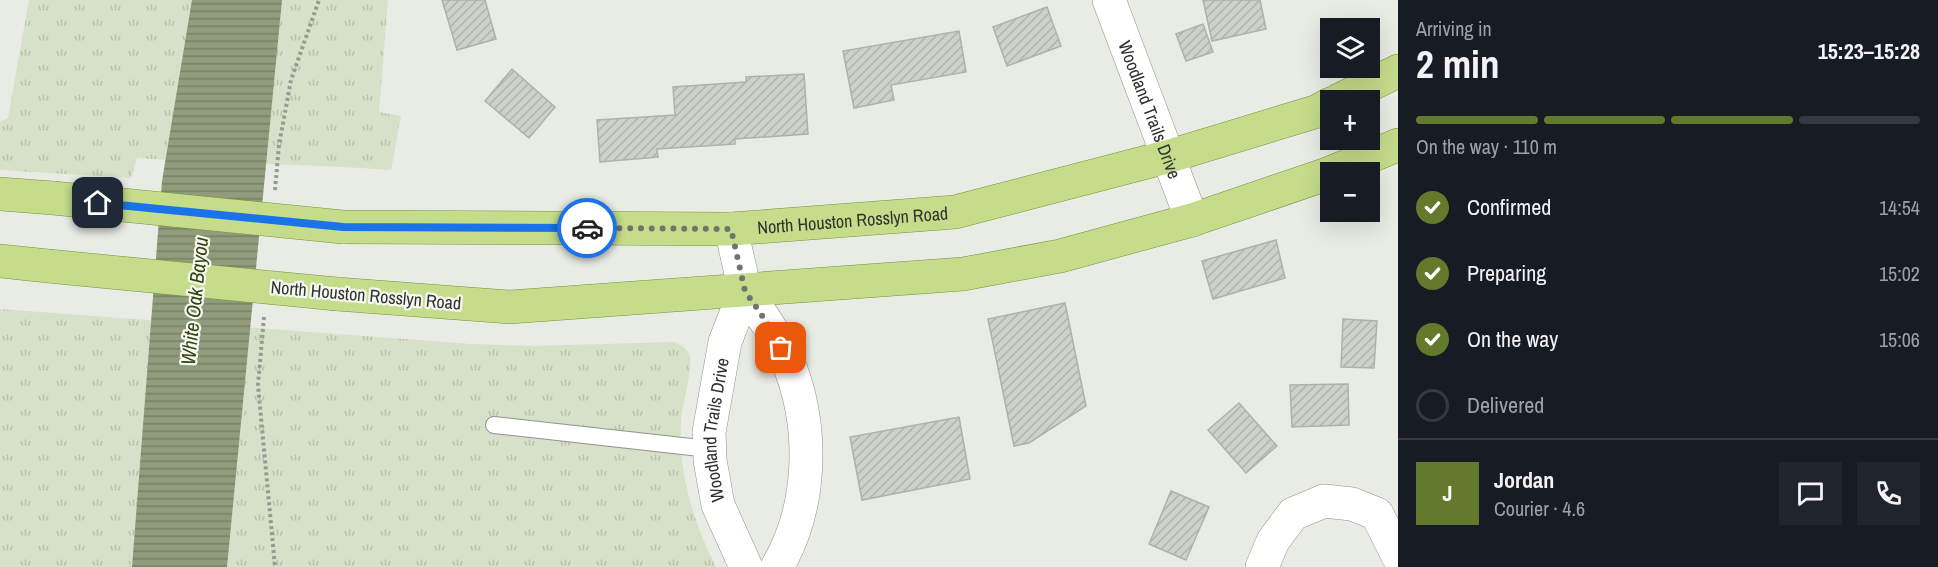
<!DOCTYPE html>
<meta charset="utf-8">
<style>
:root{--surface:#171b24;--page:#20242c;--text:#f1f3f6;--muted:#9ea1a6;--line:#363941;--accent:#637a2c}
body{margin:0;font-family:"Archivo Narrow",sans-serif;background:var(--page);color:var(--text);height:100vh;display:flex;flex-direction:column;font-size:22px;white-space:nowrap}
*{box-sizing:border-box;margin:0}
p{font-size:20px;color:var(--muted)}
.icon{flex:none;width:33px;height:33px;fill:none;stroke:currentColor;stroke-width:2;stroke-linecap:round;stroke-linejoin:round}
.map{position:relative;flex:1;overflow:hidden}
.details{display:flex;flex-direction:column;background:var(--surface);width:540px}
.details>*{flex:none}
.controls{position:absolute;left:1320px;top:18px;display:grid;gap:12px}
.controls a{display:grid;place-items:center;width:60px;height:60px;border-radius:0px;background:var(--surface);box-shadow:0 6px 24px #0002;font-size:30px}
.pin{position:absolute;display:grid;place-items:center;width:51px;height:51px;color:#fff;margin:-26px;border-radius:12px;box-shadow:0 3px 9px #0006}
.courier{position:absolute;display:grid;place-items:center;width:60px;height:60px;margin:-30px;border:4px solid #1a73e8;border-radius:50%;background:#fff;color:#222;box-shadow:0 2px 8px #0007}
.overview em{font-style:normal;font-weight:800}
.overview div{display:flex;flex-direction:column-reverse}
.overview{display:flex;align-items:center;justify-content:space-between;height:102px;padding:0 18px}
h1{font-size:39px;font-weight:800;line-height:45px}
.bar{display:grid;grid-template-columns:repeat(4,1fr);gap:9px 6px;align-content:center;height:72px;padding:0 18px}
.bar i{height:8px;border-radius:4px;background:var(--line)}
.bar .active{background:var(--accent)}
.bar p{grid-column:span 4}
.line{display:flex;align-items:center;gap:15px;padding:0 18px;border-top:2px solid var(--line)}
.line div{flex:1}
.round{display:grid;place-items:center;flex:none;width:63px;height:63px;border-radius:0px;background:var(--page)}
ol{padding:0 18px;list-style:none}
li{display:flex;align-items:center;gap:18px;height:66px}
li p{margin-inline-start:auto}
li .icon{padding:6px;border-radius:50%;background:var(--accent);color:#fff;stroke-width:4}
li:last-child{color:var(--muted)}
li i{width:33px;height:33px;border:3px solid var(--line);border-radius:50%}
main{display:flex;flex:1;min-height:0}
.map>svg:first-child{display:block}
.grass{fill:url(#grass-tufts)}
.water{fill:url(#water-rules)}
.building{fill:url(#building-hatch);stroke:#afb2ab;stroke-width:1.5}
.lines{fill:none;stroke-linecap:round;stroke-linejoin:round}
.service-casing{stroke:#91938d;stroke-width:18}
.minor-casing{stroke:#91938d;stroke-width:34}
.primary-casing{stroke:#789237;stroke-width:34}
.path{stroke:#979994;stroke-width:4;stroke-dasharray:3 3;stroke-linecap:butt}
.service{stroke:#fff;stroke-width:16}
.minor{stroke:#fff;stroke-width:33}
.primary{stroke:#c5dc8a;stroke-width:33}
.primary-bridge-casing{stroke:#789237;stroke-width:34;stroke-linecap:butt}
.primary-bridge{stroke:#c5dc8a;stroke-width:33}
.done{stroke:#71736f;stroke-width:6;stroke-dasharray:0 10.8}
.route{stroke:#1a73e8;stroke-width:8}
.labels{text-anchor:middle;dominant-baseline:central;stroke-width:4.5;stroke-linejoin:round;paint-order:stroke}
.street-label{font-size:18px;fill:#31322f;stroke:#f6f9f2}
.water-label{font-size:20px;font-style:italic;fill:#33420d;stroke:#f6f9f2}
</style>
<main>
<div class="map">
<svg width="1398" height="567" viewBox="0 0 1398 567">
<defs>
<pattern id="grass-tufts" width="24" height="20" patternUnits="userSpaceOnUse" patternTransform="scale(1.5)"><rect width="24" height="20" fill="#d7e0c8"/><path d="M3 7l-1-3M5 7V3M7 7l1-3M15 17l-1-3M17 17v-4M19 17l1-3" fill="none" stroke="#b9c1ac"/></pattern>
<pattern id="water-rules" width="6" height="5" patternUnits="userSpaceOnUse" patternTransform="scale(1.5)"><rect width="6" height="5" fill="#919c7c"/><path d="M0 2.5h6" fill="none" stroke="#778066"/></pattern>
<pattern id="building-hatch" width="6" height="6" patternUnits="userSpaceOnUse" patternTransform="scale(1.5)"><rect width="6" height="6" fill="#ced1ca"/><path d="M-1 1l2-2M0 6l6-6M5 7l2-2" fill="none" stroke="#b1b4ae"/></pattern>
</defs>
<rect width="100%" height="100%" fill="#e9ebe5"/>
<!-- grass -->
<path class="grass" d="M 29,0 L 388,0 L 379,112 L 401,116 L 391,170 C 307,163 222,165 137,158 L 131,178 L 0,170 L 0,122 L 8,118 Z
M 0,309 L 471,344 L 533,346 L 674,342 C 682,345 688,349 690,357 C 693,367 682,406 681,421 C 678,472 693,522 716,567 L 0,567 Z"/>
<!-- water -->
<path class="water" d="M 192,0 L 282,0 L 227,567 L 132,567 L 162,181 Z"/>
<!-- building -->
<path class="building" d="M 442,0 L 485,0 L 496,39 L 457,50 Z
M 1203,0 L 1260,0 L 1266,29 L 1212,41 Z
M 1047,7 L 1061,46 L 1007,66 L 993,27 Z
M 1203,24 L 1213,52 L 1186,61 L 1176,34 Z
M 959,31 L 966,72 L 891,85 L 894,100 L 854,108 L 843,51 Z
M 512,69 L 555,107 L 529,138 L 485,101 Z
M 804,74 L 808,134 L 735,139 L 735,144 L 657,149 L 658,157 L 600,162 L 597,120 L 675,115 L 673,87 L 746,82 L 746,77 Z
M 1276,240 L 1285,278 L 1213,299 L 1202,261 Z
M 1065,303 L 1086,406 L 1029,443 L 1014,446 L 988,319 Z
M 1343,319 L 1377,321 L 1374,368 L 1341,367 Z
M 1348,384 L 1349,425 L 1292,427 L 1290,385 Z
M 1239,403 L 1277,446 L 1246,473 L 1208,430 Z
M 959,417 L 970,479 L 862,500 L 850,437 Z
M 1171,491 L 1209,507 L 1186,560 L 1149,544 Z"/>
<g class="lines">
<defs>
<path id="service" d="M 494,425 L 709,449"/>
<g id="minor">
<path id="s1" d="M 1109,0 L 1192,220"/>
<path d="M 731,229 L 745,291"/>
<path id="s2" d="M 746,567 L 718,505 L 710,460 L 709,432 L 725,342 L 745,291 C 762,315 779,339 790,367 C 814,430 812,508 777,567"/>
<path d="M 1262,567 L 1273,541 L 1293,514 L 1324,501 L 1352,504 L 1377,514 L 1398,556"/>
</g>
<g id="primary">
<path d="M 1339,100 L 1398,71"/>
<path d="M 1332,172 L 1398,145"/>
<path d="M 0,194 L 53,198"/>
<path id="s3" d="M 343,227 L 731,229 L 955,212 L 1170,156 L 1318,111 L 1330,104"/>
<path d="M 0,261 L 48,266"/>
<path d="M 337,294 L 510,307 L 963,274 L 1060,256 L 1192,220 L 1330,173"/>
</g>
</defs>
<!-- service casing -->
<use href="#service" class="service-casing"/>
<!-- minor casing -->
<use href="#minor" class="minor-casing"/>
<!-- primary casing -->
<use href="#primary" class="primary-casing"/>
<!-- path -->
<path class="path" d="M 275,190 L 279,145 L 291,80 L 319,0
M 264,317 L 258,385 L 275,567"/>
<!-- service -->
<use href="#service" class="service"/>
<!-- minor -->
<use href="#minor" class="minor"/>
<!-- primary -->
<use href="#primary" class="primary"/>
<defs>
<path id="primary-bridge" d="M 53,198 L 343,227
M 48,266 L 337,294"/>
</defs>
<!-- primary-bridge casing -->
<use href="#primary-bridge" class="primary-bridge-casing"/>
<!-- primary-bridge -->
<use href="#primary-bridge" class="primary-bridge"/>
</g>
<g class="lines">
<!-- done -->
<path class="done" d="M 587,228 L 731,229 L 745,291 L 772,330 L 781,348"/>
<!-- route -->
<path class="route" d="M 98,203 L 343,227 L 587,228"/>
</g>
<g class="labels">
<!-- street labels -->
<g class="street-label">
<text stroke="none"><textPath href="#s1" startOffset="117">Woodland Trails Drive</textPath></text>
<text stroke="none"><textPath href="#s3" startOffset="510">North Houston Rosslyn Road</textPath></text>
<text transform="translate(366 295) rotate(5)">North Houston Rosslyn Road</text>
<text stroke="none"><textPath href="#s2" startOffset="144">Woodland Trails Drive</textPath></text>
</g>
<!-- water labels -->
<g class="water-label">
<text transform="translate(194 301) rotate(-84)">White Oak Bayou</text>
</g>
</g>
</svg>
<div class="controls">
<a><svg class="icon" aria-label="layers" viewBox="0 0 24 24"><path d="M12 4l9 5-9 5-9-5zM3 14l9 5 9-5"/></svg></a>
<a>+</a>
<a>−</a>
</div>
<div class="pin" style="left:781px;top:348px;background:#ea580c"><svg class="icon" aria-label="bag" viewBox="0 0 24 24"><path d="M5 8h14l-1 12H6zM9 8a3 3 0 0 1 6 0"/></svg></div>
<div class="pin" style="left:98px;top:203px;background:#1f2937"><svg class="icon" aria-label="home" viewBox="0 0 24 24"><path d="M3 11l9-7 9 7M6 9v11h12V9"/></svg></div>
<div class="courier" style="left:587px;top:228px"><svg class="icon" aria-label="car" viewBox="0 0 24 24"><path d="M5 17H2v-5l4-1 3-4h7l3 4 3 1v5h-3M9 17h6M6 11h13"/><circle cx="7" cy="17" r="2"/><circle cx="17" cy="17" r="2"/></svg></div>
</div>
<section class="details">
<div class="overview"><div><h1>2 min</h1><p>Arriving in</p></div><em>15:23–15:28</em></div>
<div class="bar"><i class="active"></i><i class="active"></i><i class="active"></i><i></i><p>On the way · 110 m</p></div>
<ol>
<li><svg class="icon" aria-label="check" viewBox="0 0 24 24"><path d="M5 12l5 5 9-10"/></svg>Confirmed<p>14:54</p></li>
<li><svg class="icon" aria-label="check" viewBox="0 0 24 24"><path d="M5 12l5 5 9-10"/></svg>Preparing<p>15:02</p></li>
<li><svg class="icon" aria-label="check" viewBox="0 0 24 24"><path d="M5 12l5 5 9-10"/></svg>On the way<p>15:06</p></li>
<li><i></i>Delivered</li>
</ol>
<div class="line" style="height:108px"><b class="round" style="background:var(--accent);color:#fff">J</b><div><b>Jordan</b><p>Courier · 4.6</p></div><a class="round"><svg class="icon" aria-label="chat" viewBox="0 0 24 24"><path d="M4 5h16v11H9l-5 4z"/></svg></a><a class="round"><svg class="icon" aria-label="phone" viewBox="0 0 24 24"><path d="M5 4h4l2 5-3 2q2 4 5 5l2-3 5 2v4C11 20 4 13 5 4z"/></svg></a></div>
</section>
</main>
